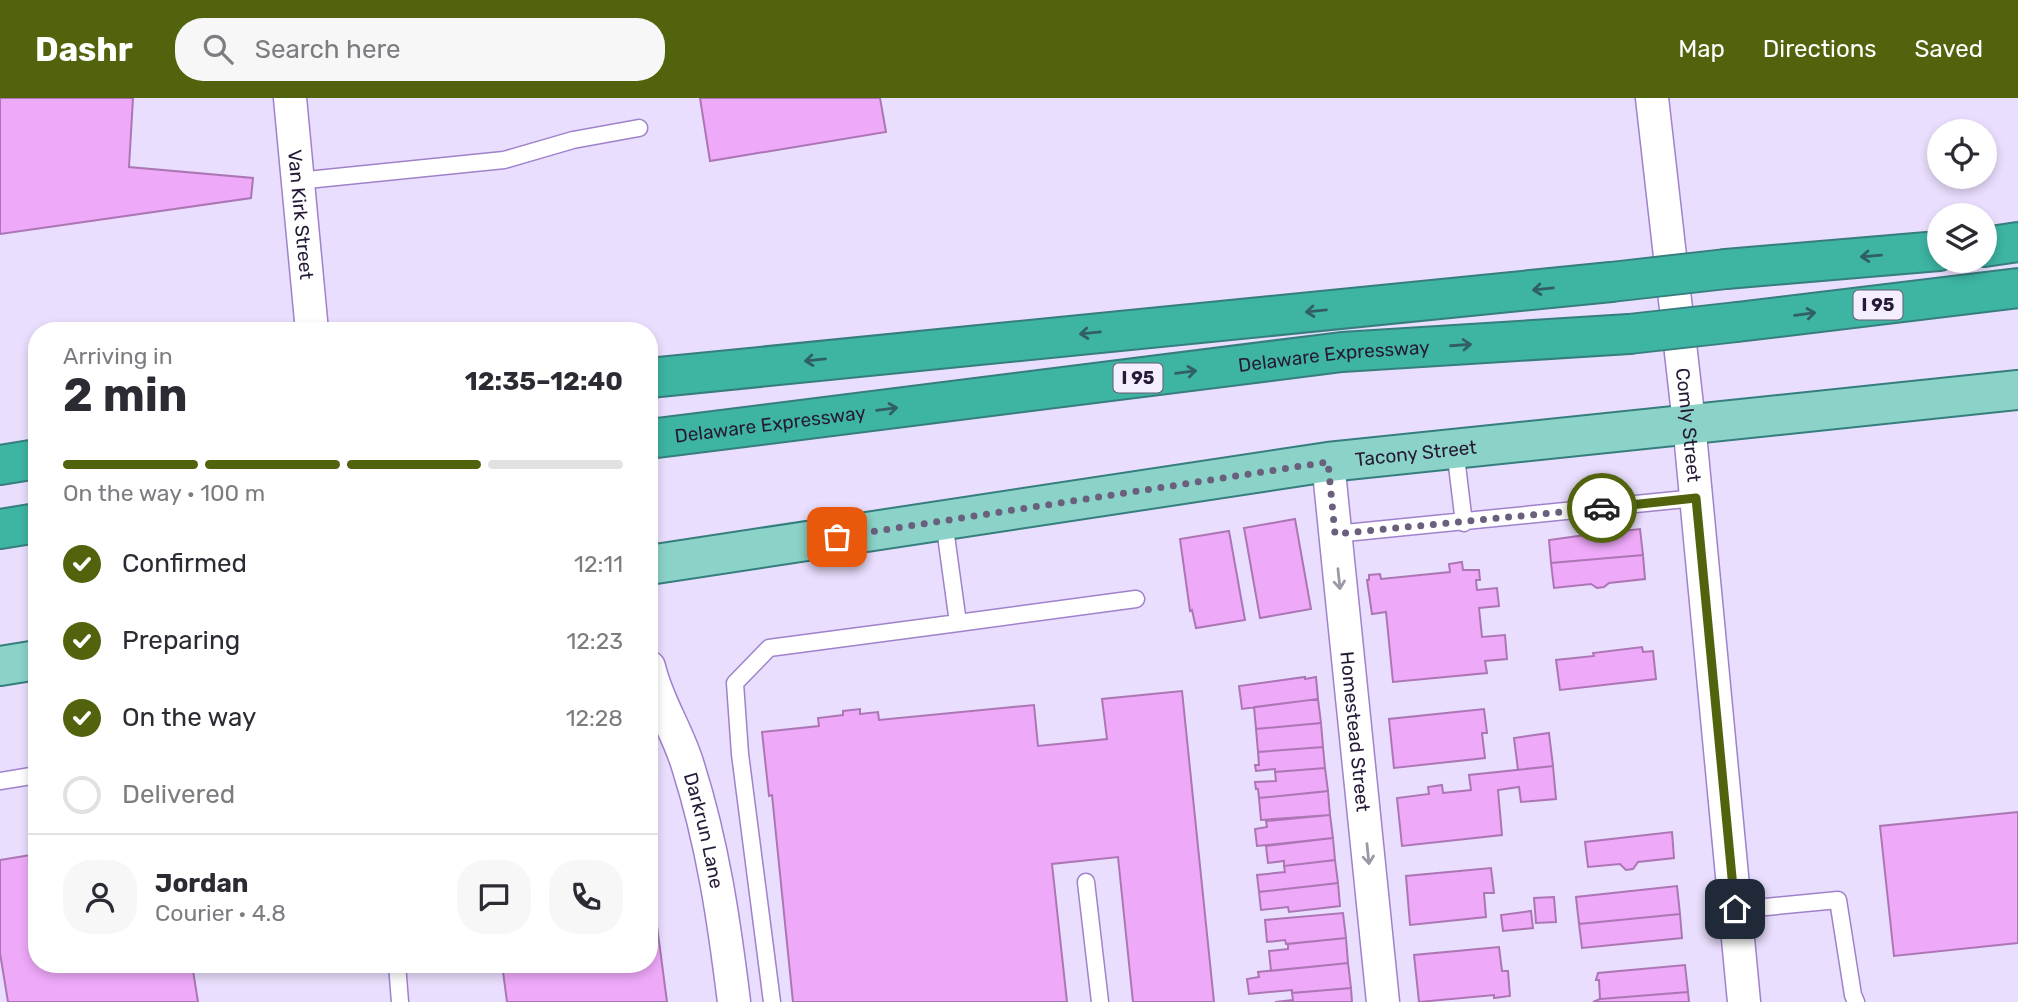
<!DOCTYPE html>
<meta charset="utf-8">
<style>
:root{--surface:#fff;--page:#f7f7f7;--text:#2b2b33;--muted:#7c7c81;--line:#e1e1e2;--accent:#51640d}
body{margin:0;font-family:Rubik,sans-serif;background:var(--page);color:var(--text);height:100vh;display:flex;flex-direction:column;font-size:26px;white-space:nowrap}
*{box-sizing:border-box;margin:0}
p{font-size:23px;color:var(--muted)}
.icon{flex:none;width:38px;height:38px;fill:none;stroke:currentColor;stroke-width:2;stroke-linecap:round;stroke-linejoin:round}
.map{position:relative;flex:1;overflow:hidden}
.sheet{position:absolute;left:28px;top:224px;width:630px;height:651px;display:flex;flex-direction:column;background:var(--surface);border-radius:28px;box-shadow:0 4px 10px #0003}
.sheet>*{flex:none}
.fabs{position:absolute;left:1927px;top:21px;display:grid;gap:14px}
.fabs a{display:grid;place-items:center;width:70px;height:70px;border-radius:50%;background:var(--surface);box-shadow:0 4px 10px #0003;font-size:35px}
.pin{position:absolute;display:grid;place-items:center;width:60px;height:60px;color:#fff;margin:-30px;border-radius:14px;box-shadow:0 4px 10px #0006}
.courier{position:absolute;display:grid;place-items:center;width:70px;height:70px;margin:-35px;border:5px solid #51640d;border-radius:50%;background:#fff;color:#222;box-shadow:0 2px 9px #0007}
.headline em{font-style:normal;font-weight:700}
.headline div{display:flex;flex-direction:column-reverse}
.headline{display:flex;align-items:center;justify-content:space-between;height:119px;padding:0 35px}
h1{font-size:46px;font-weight:700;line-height:52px}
.bar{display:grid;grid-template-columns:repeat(4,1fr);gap:10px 7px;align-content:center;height:84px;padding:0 35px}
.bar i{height:9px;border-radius:5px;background:var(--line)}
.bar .current{background:var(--accent)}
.bar p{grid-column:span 4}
.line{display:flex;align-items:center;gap:18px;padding:0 35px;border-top:2px solid var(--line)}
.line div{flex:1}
.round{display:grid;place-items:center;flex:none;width:74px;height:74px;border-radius:28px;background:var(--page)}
ol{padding:0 35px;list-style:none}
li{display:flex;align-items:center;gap:21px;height:77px}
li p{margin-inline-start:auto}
li .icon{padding:7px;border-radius:50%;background:var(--accent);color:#fff;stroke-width:4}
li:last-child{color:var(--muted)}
li i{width:38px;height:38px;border:4px solid var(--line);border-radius:50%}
header{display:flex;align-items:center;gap:42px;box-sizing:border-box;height:98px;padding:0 35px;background:var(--accent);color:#fff}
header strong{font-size:33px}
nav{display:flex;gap:38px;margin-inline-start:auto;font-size:24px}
.search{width:490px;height:63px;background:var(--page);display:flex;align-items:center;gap:18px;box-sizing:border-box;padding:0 24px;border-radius:28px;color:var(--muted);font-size:26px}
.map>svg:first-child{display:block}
.building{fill:#eea9f9;stroke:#ac76b4;stroke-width:2}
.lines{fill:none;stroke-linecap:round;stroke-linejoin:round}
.service-casing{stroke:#9f82cb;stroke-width:19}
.minor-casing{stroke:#9f82cb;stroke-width:35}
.primary-casing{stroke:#367e7d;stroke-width:42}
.motorway-casing{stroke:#367e7d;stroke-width:42}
.service{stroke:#fff;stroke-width:16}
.minor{stroke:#fff;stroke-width:32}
.primary{stroke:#8bd2c8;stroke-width:38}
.motorway{stroke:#3eb4a3;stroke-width:38}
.motorway-bridge-casing{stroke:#367e7d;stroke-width:42;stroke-linecap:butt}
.motorway-bridge{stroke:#3eb4a3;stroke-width:38}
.oneway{stroke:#315f67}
.oneway2{stroke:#9d98a5}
.done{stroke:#6a5f7c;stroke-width:7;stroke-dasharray:0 12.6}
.route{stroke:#51640d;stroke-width:9}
.labels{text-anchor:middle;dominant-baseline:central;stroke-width:5;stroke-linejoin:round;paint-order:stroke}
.shield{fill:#f4eefe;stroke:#645a72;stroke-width:2}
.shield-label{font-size:18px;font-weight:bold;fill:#261a36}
.street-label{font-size:19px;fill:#261a36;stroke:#f4eefe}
</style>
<header>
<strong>Dashr</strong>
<div class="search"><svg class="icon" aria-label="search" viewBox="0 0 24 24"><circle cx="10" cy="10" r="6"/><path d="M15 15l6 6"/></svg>Search here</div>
<nav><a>Map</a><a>Directions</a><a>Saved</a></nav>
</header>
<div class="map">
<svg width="2018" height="904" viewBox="0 0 2018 904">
<rect width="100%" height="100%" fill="#e9defd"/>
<!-- building -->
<path class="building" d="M 0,0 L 133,0 L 129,69 L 253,80 L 251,100 L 0,136 Z
M 700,0 L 880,0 L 886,34 L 710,63 Z
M 1295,421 L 1311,511 L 1260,520 L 1244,430 Z
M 1591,430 L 1597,430 L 1605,435 L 1640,431 L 1643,457 L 1551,465 L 1549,442 L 1585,437 Z
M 1229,433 L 1245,522 L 1196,530 L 1192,512 L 1190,513 L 1180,441 Z
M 1643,457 L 1645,481 L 1609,485 L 1604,489 L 1597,490 L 1591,486 L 1554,490 L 1551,465 Z
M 1462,464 L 1463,472 L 1479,472 L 1480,482 L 1476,482 L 1477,492 L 1497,490 L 1499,508 L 1479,510 L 1482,539 L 1505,537 L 1507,561 L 1485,563 L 1487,575 L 1393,584 L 1386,514 L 1372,516 L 1367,482 L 1369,482 L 1369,477 L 1380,476 L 1381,481 L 1450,474 L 1449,466 Z
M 1642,549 L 1643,554 L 1653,553 L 1656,581 L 1560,592 L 1556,562 L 1594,558 L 1593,555 Z
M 1305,579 L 1305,581 L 1316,579 L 1318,601 L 1242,611 L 1239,588 Z
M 1182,593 L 1214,904 L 1133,904 L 1118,759 L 1052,766 L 1067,904 L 793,904 L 772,697 L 769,698 L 762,634 L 819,628 L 818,620 L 843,617 L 843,613 L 860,611 L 860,616 L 878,614 L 879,622 L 1034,607 L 1038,648 L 1107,641 L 1102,601 Z
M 1318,601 L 1321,625 L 1256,631 L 1254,609 Z
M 1484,611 L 1487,635 L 1482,635 L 1485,660 L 1394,670 L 1389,621 Z
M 1321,625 L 1323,649 L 1258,654 L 1256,631 Z
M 1549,635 L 1553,668 L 1518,672 L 1514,640 Z
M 1323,649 L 1325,670 L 1275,674 L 1275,671 L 1256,673 L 1255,667 L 1259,667 L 1258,654 Z
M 1553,668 L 1556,701 L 1521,704 L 1519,689 L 1498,692 L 1502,737 L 1402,748 L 1397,700 L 1429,696 L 1428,689 L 1442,687 L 1443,695 L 1471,692 L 1469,677 Z
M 1325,670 L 1328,693 L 1259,700 L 1258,691 L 1256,691 L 1255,684 L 1276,683 L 1275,674 Z
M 1328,693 L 1330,717 L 1261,722 L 1259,700 Z
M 2018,714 L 2018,845 L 1894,858 L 1880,728 Z
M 1330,717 L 1333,740 L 1257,748 L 1255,731 L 1267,729 L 1266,723 Z
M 1672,734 L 1674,760 L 1638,764 L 1633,771 L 1626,772 L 1620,766 L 1588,769 L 1585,744 Z
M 1333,740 L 1335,762 L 1284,768 L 1284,763 L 1268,765 L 1266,748 Z
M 37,756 L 37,866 L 192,866 L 198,904 L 8,904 L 0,855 L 0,762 Z
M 1335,762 L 1338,785 L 1259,794 L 1257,777 L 1285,774 L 1284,768 Z
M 649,767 L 667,904 L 507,904 L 502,866 L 649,866 Z
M 1491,770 L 1494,795 L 1484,795 L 1486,819 L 1410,827 L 1406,778 Z
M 1338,785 L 1340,808 L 1289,814 L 1288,809 L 1261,812 L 1259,794 Z
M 1677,788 L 1680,816 L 1579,826 L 1576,799 Z
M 1554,799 L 1556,824 L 1536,825 L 1534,800 Z
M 1531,813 L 1533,830 L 1503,833 L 1501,817 Z
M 1343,815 L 1346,840 L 1286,846 L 1285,842 L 1267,844 L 1265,822 Z
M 1680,816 L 1682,840 L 1582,850 L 1579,826 Z
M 1346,840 L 1348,865 L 1271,873 L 1269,853 L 1288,851 L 1288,846 Z
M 1499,849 L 1502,873 L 1508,873 L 1510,898 L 1494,900 L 1494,897 L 1419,904 L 1414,857 Z
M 1348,865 L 1351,890 L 1292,895 L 1292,892 L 1249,896 L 1247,881 L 1259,879 L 1258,874 Z
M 1685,867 L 1688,894 L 1600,901 L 1599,882 L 1596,882 L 1598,875 Z
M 1351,890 L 1352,904 L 1275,904 L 1293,902 L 1292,895 Z
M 1688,894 L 1689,904 L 1593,904 L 1600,901 Z"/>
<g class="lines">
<defs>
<path id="service" d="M 297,83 L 504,62 L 573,42 L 639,30
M 1455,351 L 1464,425
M 944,423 L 958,525 L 1136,501
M 1335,436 L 1696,400
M 0,683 L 37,677
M 1086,784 L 1100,904
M 1735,812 L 1838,802 L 1853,897 L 1856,904
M 397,866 L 400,904
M 772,904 L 740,656 L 735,585 L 769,550 L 958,525"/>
<g id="minor">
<path id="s1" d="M 290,0 L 312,233"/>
<path id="s2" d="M 1652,0 L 1689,325 L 1744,904"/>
<path id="s3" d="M 1328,364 L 1383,904"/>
<path id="s4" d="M 649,569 C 657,604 678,634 688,668 C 713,747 724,823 734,904"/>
</g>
<g id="primary">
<path id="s5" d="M 649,467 L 1328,364 L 2018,292"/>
<path d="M 0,568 L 37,562"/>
</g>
<g id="motorway">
<path d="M 1984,149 L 2018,144"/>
<path d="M 1726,171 L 1939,153"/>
<path d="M 1737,224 L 2018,190"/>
<path d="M 649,280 L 1611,184"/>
<path id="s6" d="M 649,341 L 1342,254 L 1629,236"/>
<path d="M 0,367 L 37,361"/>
<path d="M 0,431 L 37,425"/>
</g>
</defs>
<!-- service casing -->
<use href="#service" class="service-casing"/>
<!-- minor casing -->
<use href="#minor" class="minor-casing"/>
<!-- primary casing -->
<use href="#primary" class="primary-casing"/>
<!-- motorway casing -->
<use href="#motorway" class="motorway-casing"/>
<!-- service -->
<use href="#service" class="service"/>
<!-- minor -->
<use href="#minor" class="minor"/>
<!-- primary -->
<use href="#primary" class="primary"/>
<!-- motorway -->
<use href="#motorway" class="motorway"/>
<defs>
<path id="motorway-bridge" d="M 1611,184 L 1726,171
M 1629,236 L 1737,224"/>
</defs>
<!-- motorway-bridge casing -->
<use href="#motorway-bridge" class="motorway-bridge-casing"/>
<!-- motorway-bridge -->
<use href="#motorway-bridge" class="motorway-bridge"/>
</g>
<!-- one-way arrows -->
<defs><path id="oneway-shaft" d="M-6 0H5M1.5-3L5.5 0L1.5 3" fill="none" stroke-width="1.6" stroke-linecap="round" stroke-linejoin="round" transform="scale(1.75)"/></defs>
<g class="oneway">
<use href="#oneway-shaft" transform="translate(1871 158) rotate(175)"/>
<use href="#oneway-shaft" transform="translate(1543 191) rotate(174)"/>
<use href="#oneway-shaft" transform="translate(1316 213) rotate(174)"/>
<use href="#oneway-shaft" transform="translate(1805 216) rotate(-7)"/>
<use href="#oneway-shaft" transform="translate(1090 235) rotate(174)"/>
<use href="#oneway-shaft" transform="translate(1461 247) rotate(-4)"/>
<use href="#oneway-shaft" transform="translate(815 262) rotate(174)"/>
<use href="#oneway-shaft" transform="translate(1186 274) rotate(-7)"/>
<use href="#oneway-shaft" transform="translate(887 311) rotate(-7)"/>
</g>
<g class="oneway2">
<use href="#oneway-shaft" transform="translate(1339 481) rotate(84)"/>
<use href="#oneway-shaft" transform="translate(1368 756) rotate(84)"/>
</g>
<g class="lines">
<!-- done -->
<path class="done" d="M 837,439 L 1328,364 L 1335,436 L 1602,410"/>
<!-- route -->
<path class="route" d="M 1602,410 L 1696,400 L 1735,811"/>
</g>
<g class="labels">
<!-- shield labels -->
<g class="shield">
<rect x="1853.5" y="192.5" width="49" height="29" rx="5"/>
<rect x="1113.5" y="265.5" width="49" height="29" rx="5"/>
</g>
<g class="shield-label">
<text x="1878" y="207">I 95</text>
<text x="1138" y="280">I 95</text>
</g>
<!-- street labels -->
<g class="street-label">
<text stroke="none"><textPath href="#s1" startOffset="117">Van Kirk Street</textPath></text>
<text stroke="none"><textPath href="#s6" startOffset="690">Delaware Expressway</textPath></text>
<text stroke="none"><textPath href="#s6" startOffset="122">Delaware Expressway</textPath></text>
<text stroke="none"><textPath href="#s2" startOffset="329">Comly Street</textPath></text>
<text stroke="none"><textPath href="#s5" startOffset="775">Tacony Street</textPath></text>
<text stroke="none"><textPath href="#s3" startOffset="271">Homestead Street</textPath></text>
<text stroke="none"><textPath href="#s4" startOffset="173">Darkrun Lane</textPath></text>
</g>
</g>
</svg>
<div class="fabs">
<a><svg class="icon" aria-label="locate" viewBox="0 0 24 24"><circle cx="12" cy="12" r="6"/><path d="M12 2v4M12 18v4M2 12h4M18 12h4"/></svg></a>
<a><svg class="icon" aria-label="layers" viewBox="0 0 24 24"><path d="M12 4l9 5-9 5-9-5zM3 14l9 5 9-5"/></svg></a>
</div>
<div class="pin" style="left:837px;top:439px;background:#ea580c"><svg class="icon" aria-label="bag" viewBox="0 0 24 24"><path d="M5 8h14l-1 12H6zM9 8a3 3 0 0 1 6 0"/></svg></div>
<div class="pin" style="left:1735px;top:811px;background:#1f2937"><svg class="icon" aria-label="home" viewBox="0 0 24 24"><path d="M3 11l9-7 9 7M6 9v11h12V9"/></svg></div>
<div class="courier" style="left:1602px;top:410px"><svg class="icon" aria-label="car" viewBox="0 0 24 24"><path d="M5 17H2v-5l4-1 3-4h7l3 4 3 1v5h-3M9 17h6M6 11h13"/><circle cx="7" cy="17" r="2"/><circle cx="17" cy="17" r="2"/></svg></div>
<section class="sheet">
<div class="headline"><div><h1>2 min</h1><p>Arriving in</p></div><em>12:35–12:40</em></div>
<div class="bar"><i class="current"></i><i class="current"></i><i class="current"></i><i></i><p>On the way · 100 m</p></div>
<ol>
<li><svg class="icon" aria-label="check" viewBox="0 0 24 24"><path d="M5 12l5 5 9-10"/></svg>Confirmed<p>12:11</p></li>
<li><svg class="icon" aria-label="check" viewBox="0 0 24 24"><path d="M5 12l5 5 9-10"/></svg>Preparing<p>12:23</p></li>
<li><svg class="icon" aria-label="check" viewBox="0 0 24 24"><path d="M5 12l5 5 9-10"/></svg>On the way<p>12:28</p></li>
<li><i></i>Delivered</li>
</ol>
<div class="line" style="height:126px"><a class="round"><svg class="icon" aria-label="person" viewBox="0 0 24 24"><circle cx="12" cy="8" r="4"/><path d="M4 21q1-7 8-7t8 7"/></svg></a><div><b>Jordan</b><p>Courier · 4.8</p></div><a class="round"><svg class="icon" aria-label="chat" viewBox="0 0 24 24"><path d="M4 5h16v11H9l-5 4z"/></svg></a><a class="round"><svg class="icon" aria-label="phone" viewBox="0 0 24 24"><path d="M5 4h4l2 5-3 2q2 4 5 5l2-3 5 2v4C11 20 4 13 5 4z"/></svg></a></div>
</section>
</div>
